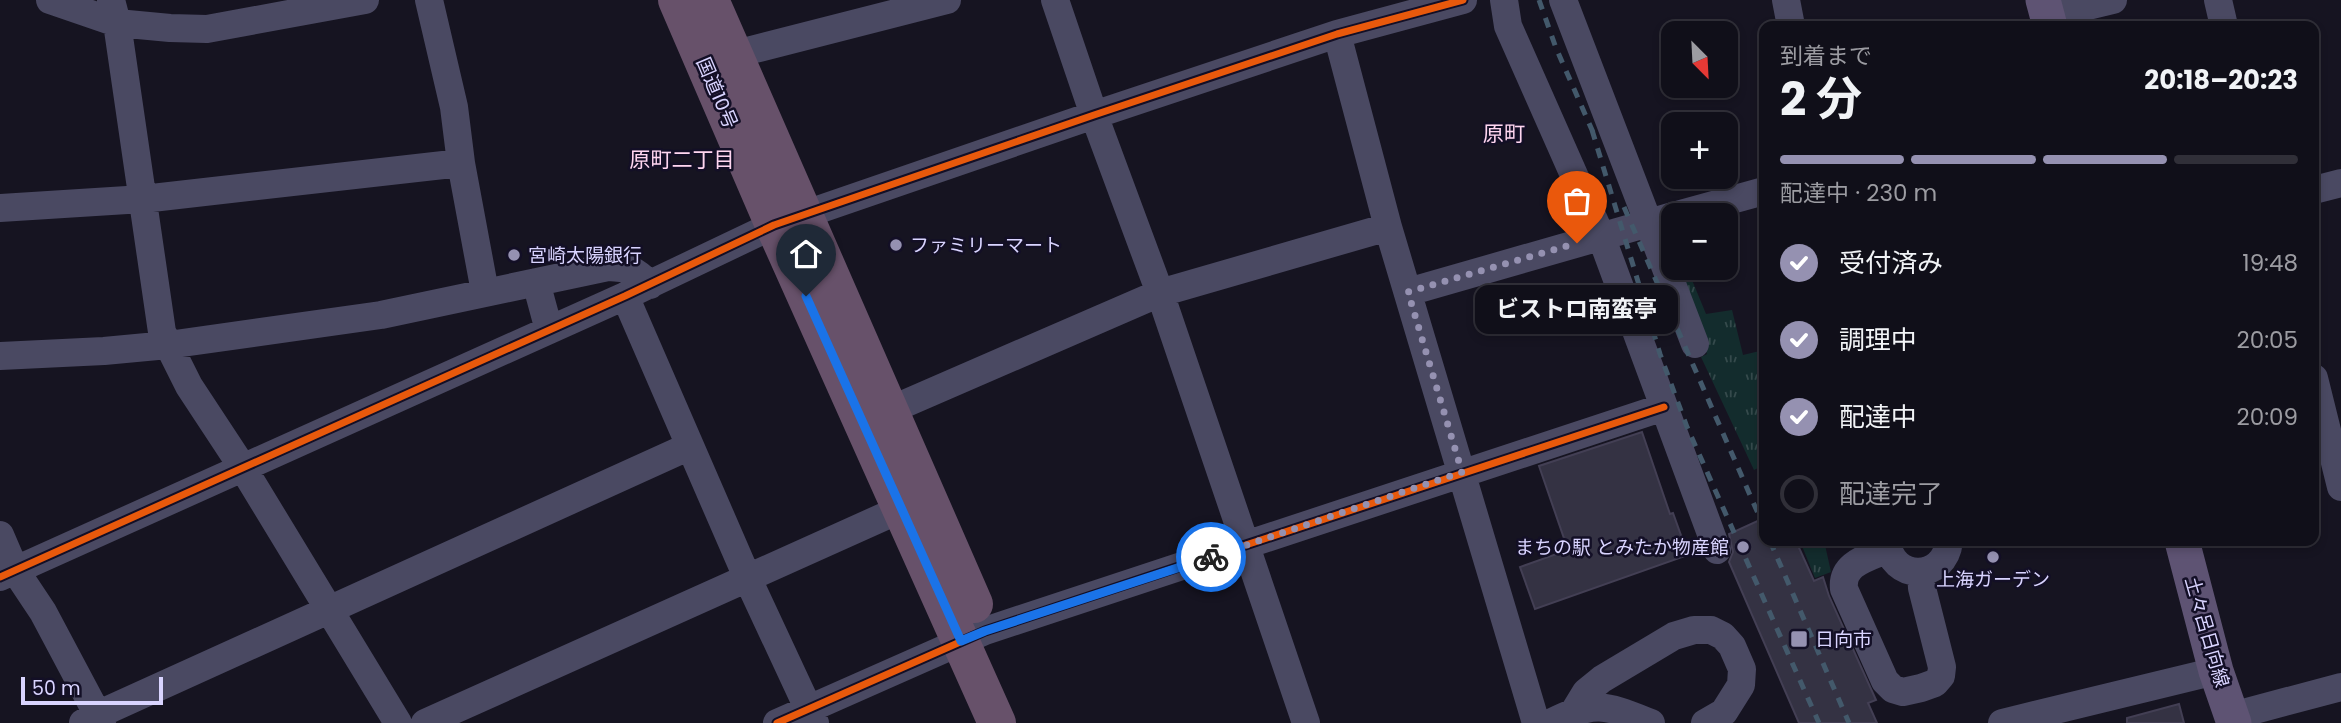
<!DOCTYPE html>
<html lang="ja">
<meta charset="utf-8">
<style>
:root{--surface:#100f19;--page:#1e1d26;--text:#f1f3f6;--muted:#9c9ca2;--line:#302f38;--accent:#9591b1}
body{margin:0;font-family:Poppins,"Noto Sans JP",sans-serif;background:var(--page);color:var(--text);height:100vh;display:flex;flex-direction:column;font-size:26px;white-space:nowrap}
*{box-sizing:border-box;margin:0}
p{font-size:23px;color:var(--muted)}
.icon{flex:none;width:38px;height:38px;fill:none;stroke:currentColor;stroke-width:2;stroke-linecap:round;stroke-linejoin:round}
.map{position:relative;flex:1;overflow:hidden}
.side{position:absolute;left:1759px;top:21px;width:560px;height:525px;display:flex;flex-direction:column;background:var(--surface);border-radius:14px;box-shadow:0 4px 10px #0003,0 0 0 2px var(--line)}
.side>*{flex:none}
.needle{width:46px;rotate:156deg}
.fabs{position:absolute;left:1661px;top:21px;display:grid;gap:14px}
.fabs a{display:grid;place-items:center;width:77px;height:77px;border-radius:14px;background:var(--surface);box-shadow:0 4px 10px #0003,0 0 0 2px var(--line);font-size:35px}
.scale{position:absolute;left:21px;bottom:18px;width:142px;box-sizing:border-box;padding-left:7px;border:4px solid #d9d4ff;border-top:0;font-size:19px;line-height:24px;white-space:nowrap;color:#d9d4ff;-webkit-text-stroke:5px #130f26;paint-order:stroke}
.pin{position:absolute;display:grid;place-items:center;width:60px;height:60px;color:#fff;margin:-72px -30px;border-radius:50% 50% 50% 0;rotate:-45deg;box-shadow:0 0 7px #0007}
.pin .icon{rotate:45deg}
.courier{position:absolute;display:grid;place-items:center;width:70px;height:70px;margin:-35px;border:5px solid #1a73e8;border-radius:50%;background:#fff;color:#222;box-shadow:0 2px 9px #0007}
.bubble{position:absolute;height:49px;border-radius:14px;background:var(--surface);box-shadow:0 4px 10px #0003,0 0 0 2px var(--line);font-size:23px;font-weight:700;line-height:49px;text-align:center}
.headline em{font-style:normal;font-weight:700}
.headline div{display:flex;flex-direction:column-reverse}
.headline{display:flex;align-items:center;justify-content:space-between;height:119px;padding:0 21px}
h1{font-size:46px;font-weight:700;line-height:52px}
.bar{display:grid;grid-template-columns:repeat(4,1fr);gap:10px 7px;align-content:center;height:84px;padding:0 21px}
.bar i{height:9px;border-radius:5px;background:var(--line)}
.bar .active{background:var(--accent)}
.bar p{grid-column:span 4}
ol{padding:0 21px;list-style:none}
li{display:flex;align-items:center;gap:21px;height:77px}
li p{margin-inline-start:auto}
li .icon{padding:7px;border-radius:50%;background:var(--accent);color:#fff;stroke-width:4}
li:last-child{color:var(--muted)}
li i{width:38px;height:38px;border:4px solid var(--line);border-radius:50%}
.map>svg:first-child{display:block}
.park{fill:url(#park-tufts)}
.building{fill:#343243;stroke:#433f54;stroke-width:2}
.lines{fill:none;stroke-linecap:round;stroke-linejoin:round}
.minor{stroke:#4a4962;stroke-width:28}
.major{stroke:#5e5373;stroke-width:35}
.highway{stroke:#67516a;stroke-width:38}
.rail{stroke:#43596b;stroke-width:5;stroke-dasharray:10 9;stroke-linecap:butt}
.cycleway-casing{stroke:#130f26;stroke-width:11}
.cycleway{stroke:#e8590c;stroke-width:7}
.done{stroke:#9591b1;stroke-width:7;stroke-dasharray:0 12.6}
.route{stroke:#1a73e8;stroke-width:9}
.poi-dot{fill:#9591b1;stroke:#130f26;stroke-width:2.5}
.labels{text-anchor:middle;dominant-baseline:central;stroke-width:5;stroke-linejoin:round;paint-order:stroke}
.street-label{font-size:19px;fill:#d9d4ff;stroke:#130f26}
.poi-label{font-size:19px;fill:#d9d4ff;stroke:#130f26;text-anchor:start}
.neighbourhood-label{font-size:21px;fill:#ffd6f0;stroke:#130f26}
</style>
<div class="map">
<svg width="2341" height="723" viewBox="0 0 2341 723">
<defs>
<pattern id="park-tufts" width="24" height="20" patternUnits="userSpaceOnUse" patternTransform="scale(1.75)"><rect width="24" height="20" fill="#132c2d"/><path d="M3 7l-1-3M5 7V3M7 7l1-3M15 17l-1-3M17 17v-4M19 17l1-3" fill="none" stroke="#354a4c"/></pattern>
</defs>
<rect width="100%" height="100%" fill="#161421"/>
<!-- park -->
<path class="park" d="M 1675,268 L 1687,268 L 1706,314 L 1732,310 L 1743,355 L 1764,350 L 1764,465 L 1754,470 L 1701,357 L 1707,354 Z
M 1800,541 L 1831,541 L 1825,545 L 1831,572 L 1815,578 Z"/>
<!-- building -->
<path class="building" d="M 1642,432 L 1670,514 L 1673,513 L 1688,555 L 1535,609 L 1520,567 L 1568,550 L 1539,466 Z
M 1764,518 L 1764,541 L 1796,541 L 1814,581 L 1823,577 L 1829,596 L 1876,700 L 1868,703 L 1877,723 L 1799,723 L 1729,562 L 1733,552 L 1729,534 Z
M 2179,704 L 2184,723 L 2127,723 L 2127,718 Z"/>
<g class="lines">
<!-- minor -->
<path class="minor" d="M 50,0 L 117,23 L 170,28 L 207,29 L 365,0
M 111,0 L 117,23 L 162,332 L 189,386 L 243,468 L 398,723
M 429,0 L 454,107 L 461,163 L 485,292
M 1055,0 L 1094,115 L 1160,293 L 1306,723
M 1504,0 L 1508,26 L 1601,236 L 1717,550
M 1563,0 L 1695,344
M 1786,0 L 1791,26
M 2218,0 L 2224,26
M 2047,16 L 2113,0
M 1337,34 L 1388,227 L 1536,723
M 734,57 L 751,50 L 947,0
M 2314,190 L 2341,183
M 0,208 L 143,199 L 461,163
M 1677,215 L 1764,191
M 536,282 L 549,330
M 1408,292 L 1673,216
M 625,296 L 747,577 L 815,723
M 0,356 L 104,351 L 168,345 L 381,315 L 608,267 C 630,268 635,269 650,285
M 2314,378 L 2341,487
M 888,411 L 1160,293 L 1388,227
M 0,535 L 15,570 L 43,612 L 102,723
M 1887,541 C 1891,582 1945,582 1949,541
M 1888,549 C 1868,558 1841,563 1844,589 L 1885,681 L 1893,689 L 1903,692 L 1921,688 L 1935,683 L 1941,676 L 1942,667 L 1922,588 L 1921,572
M 0,577 L 625,296 L 774,225 L 1094,115 L 1337,34 L 1463,0
M 1575,710 L 1586,692 L 1602,679 L 1674,636 L 1694,630 L 1711,630 L 1723,636 L 1732,646 L 1742,669 L 1741,685 L 1724,712 L 1705,723
M 2232,716 L 2341,687
M 83,723 L 97,715 L 690,446
M 425,723 L 901,509
M 777,723 L 985,631 L 1664,407
M 1550,723 C 1596,700 1605,705 1651,723
M 2002,723 L 2216,671"/>
<!-- major -->
<path class="major" d="M 2043,0 L 2050,26
M 2182,541 L 2216,671 L 2234,723"/>
<!-- highway -->
<path class="highway" d="M 677,0 L 774,225 L 997,723
M 710,0 L 974,604"/>
<!-- rail -->
<path class="rail" d="M 1539,0 L 1556,48 L 1596,139
M 1592,130 L 1660,354 L 1687,427 L 1819,723
M 1624,207 L 1764,527
M 1770,541 L 1849,723"/>
<defs>
<path id="cycleway" d="M 0,577 L 625,296 L 774,225 L 1094,115 L 1337,34 L 1463,0
M 777,723 L 985,631 L 1664,407"/>
</defs>
<!-- cycleway casing -->
<use href="#cycleway" class="cycleway-casing"/>
<!-- cycleway -->
<use href="#cycleway" class="cycleway"/>
</g>
<g class="lines">
<!-- done -->
<path class="done" d="M 1211,557 L 1462,472 L 1408,292 L 1577,243"/>
<!-- route -->
<path class="route" d="M 806,296 L 961,641 L 985,631 L 1211,557"/>
</g>
<!-- markers -->
<g class="poi-dot">
<circle cx="896" cy="245" r="7"/>
<circle cx="514" cy="255" r="7"/>
<circle cx="1743" cy="547" r="7"/>
<circle cx="1993" cy="557" r="7"/>
<rect x="1790" y="630" width="18" height="18" rx="3.5"/>
</g>
<g class="labels">
<!-- street labels -->
<g class="street-label">
<text transform="translate(717 93) rotate(67)">国道10号</text>
<text transform="translate(2207 632) rotate(74)">土々呂日向線</text>
</g>
<!-- poi labels -->
<g class="poi-label">
<text x="910" y="245">ファミリーマート</text>
<text x="528" y="255">宮崎太陽銀行</text>
<text x="1729" y="547" text-anchor="end">まちの駅 とみたか物産館</text>
<text x="1993" y="579" text-anchor="middle">上海ガーデン</text>
<text x="1815" y="639">日向市</text>
</g>
<!-- neighbourhood labels -->
<g class="neighbourhood-label">
<text x="1504" y="133">原町</text>
<text x="682" y="159">原町二丁目</text>
</g>
</g>
</svg>
<div class="fabs">
<a><svg class="needle" viewBox="-14 -14 28 28"><path d="M0-13l5 13h-10z" fill="#e53935"/><path d="M0 13l5-13h-10z" fill="#9c9ca2"/></svg></a>
<a>+</a>
<a>−</a>
</div>
<div class="scale">50 m</div>
<div class="pin" style="left:1577px;top:243px;background:#ea580c"><svg class="icon" aria-label="bag" viewBox="0 0 24 24"><path d="M5 8h14l-1 12H6zM9 8a3 3 0 0 1 6 0"/></svg></div>
<div class="pin" style="left:806px;top:296px;background:#1f2937"><svg class="icon" aria-label="home" viewBox="0 0 24 24"><path d="M3 11l9-7 9 7M6 9v11h12V9"/></svg></div>
<div class="courier" style="left:1211px;top:557px"><svg class="icon" aria-label="bike" viewBox="0 0 24 24"><circle cx="6" cy="16" r="4"/><circle cx="18" cy="16" r="4"/><path d="M6 16l4-8h5l3 8M10 8l3 8H6M13 5h3"/></svg></div>
<div class="bubble" style="left:1475px;top:285px;width:203px">ビストロ南蛮亭</div>
<section class="side">
<div class="headline"><div><h1>2 分</h1><p>到着まで</p></div><em>20:18–20:23</em></div>
<div class="bar"><i class="active"></i><i class="active"></i><i class="active"></i><i></i><p>配達中 · 230 m</p></div>
<ol>
<li><svg class="icon" aria-label="check" viewBox="0 0 24 24"><path d="M5 12l5 5 9-10"/></svg>受付済み<p>19:48</p></li>
<li><svg class="icon" aria-label="check" viewBox="0 0 24 24"><path d="M5 12l5 5 9-10"/></svg>調理中<p>20:05</p></li>
<li><svg class="icon" aria-label="check" viewBox="0 0 24 24"><path d="M5 12l5 5 9-10"/></svg>配達中<p>20:09</p></li>
<li><i></i>配達完了</li>
</ol>
</section>
</div>
